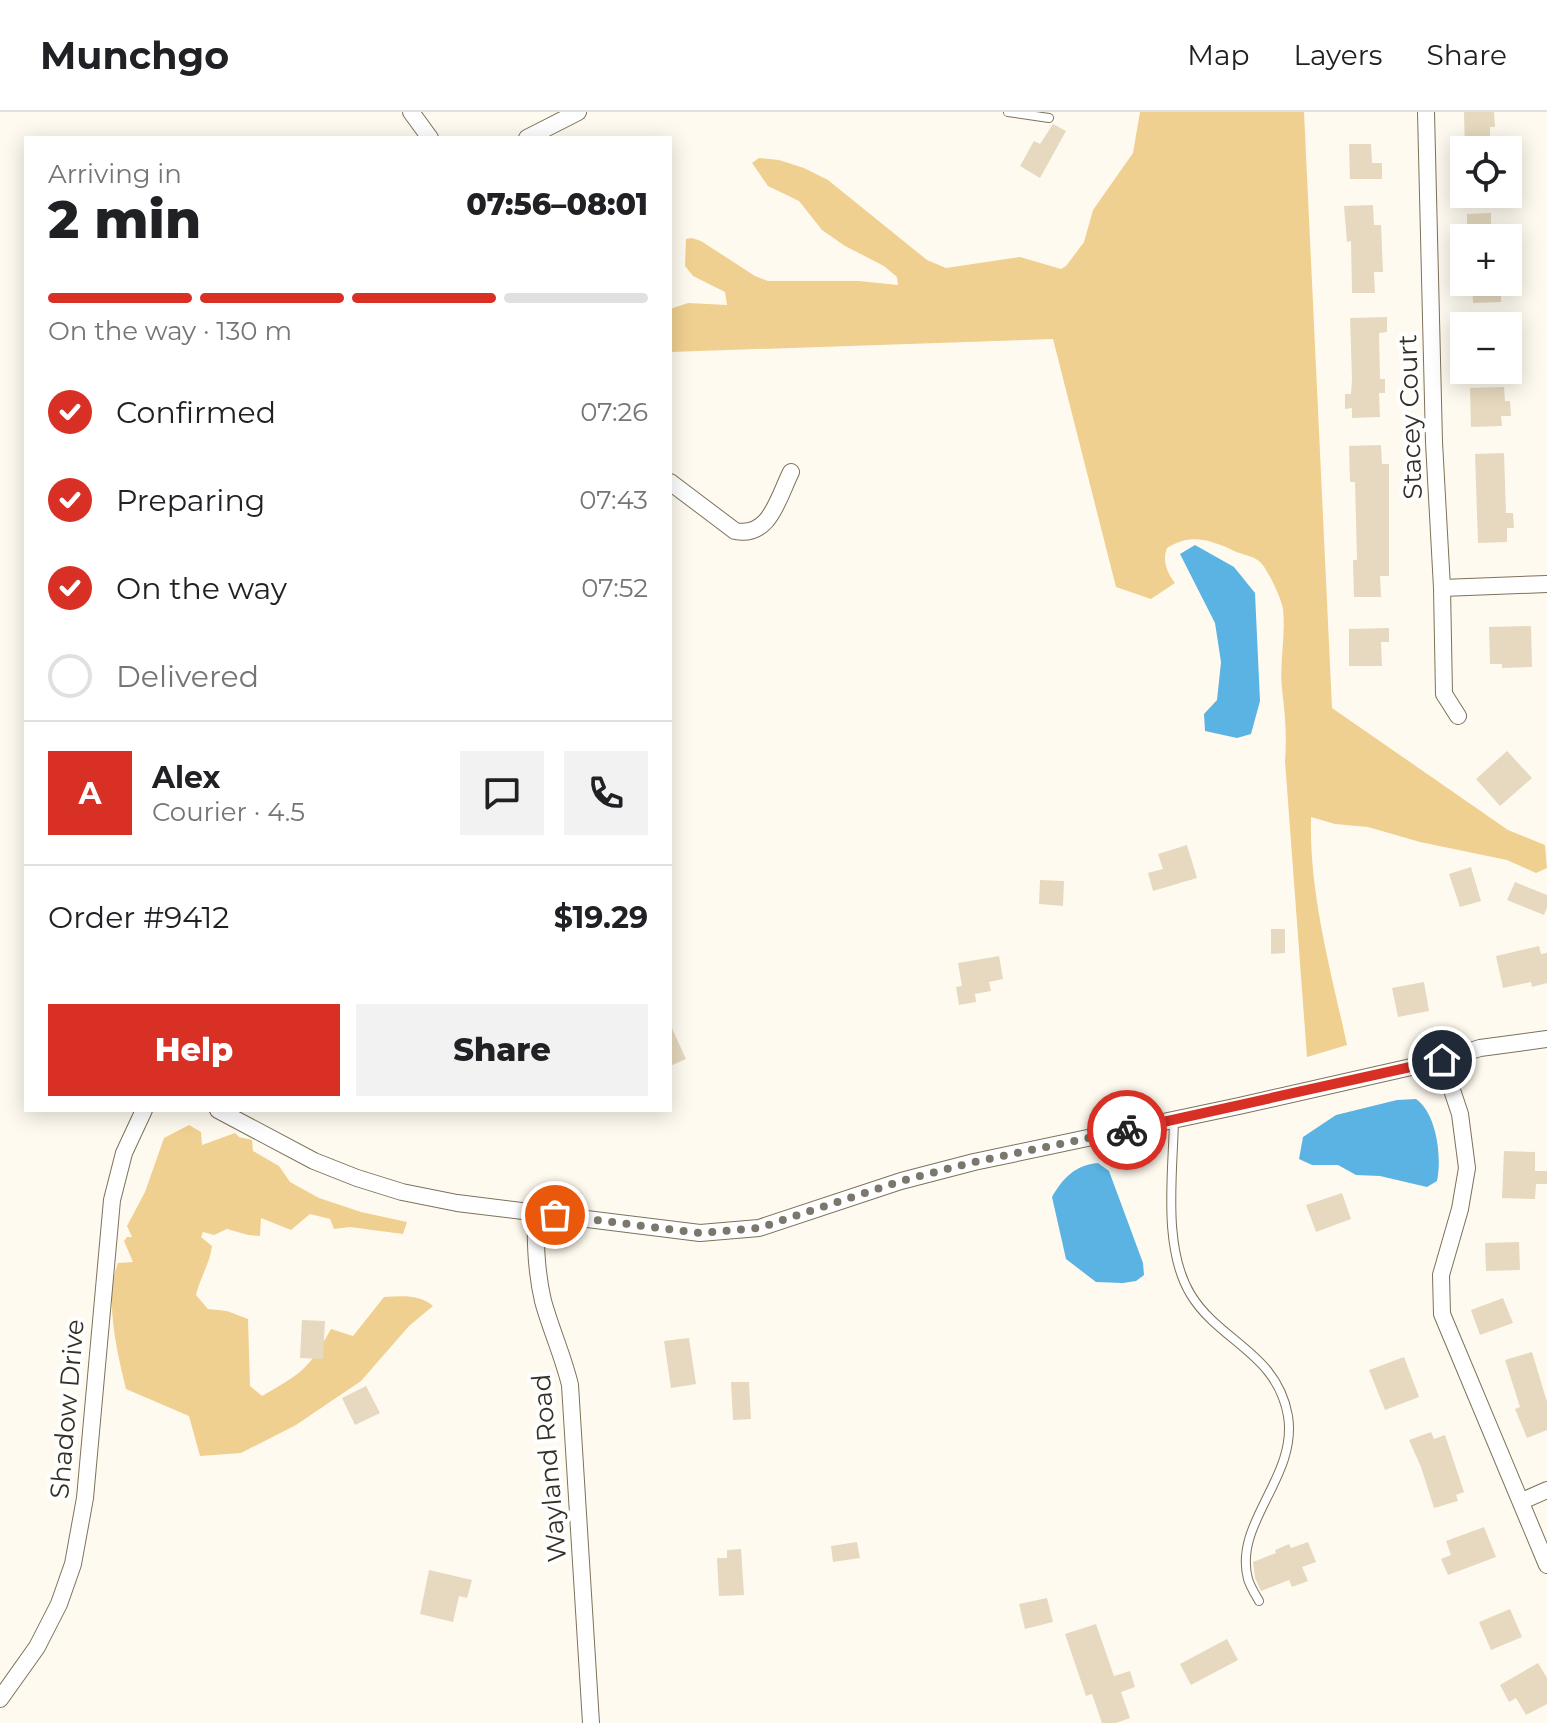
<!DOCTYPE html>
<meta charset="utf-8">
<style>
:root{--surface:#fff;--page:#f2f2f2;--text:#202124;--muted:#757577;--line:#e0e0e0;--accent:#d93025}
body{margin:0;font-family:Montserrat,sans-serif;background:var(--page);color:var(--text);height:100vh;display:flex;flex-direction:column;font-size:30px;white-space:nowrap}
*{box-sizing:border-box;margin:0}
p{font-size:26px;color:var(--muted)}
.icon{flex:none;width:44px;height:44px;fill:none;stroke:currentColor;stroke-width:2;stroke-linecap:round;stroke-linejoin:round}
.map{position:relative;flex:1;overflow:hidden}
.details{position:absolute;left:24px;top:24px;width:648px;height:976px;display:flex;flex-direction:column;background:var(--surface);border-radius:0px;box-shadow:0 4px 20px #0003}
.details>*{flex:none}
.tools{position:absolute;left:1450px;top:24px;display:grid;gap:16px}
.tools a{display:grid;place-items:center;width:72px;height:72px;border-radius:0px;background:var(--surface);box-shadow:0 4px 20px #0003;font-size:40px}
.pin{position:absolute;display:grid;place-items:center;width:68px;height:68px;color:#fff;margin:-34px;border:4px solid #fff;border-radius:50%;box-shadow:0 2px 8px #0007}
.courier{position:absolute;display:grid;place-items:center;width:80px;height:80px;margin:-40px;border:6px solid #d93025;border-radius:50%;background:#fff;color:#222;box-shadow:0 2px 10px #0007}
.summary em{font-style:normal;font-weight:800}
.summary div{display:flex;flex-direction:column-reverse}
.summary{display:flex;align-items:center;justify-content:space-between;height:136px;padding:0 24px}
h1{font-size:52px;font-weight:800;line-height:60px}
.bar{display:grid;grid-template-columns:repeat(4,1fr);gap:12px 8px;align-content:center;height:96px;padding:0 24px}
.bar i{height:10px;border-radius:6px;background:var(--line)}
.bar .active{background:var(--accent)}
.bar p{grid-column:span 4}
.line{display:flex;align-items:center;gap:20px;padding:0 24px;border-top:2px solid var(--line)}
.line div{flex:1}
.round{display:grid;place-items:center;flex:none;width:84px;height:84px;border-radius:0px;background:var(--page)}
ol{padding:0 24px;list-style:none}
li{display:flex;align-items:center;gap:24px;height:88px}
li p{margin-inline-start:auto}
li .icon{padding:8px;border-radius:50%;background:var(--accent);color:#fff;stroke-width:4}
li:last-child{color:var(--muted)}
li i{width:44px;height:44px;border:4px solid var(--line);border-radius:50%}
.primary-button{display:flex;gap:16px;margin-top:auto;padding:16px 24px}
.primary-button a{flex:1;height:92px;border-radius:0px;background:var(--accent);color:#fff;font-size:32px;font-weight:800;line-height:92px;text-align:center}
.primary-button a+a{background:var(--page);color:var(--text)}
header{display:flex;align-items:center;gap:48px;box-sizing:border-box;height:112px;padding:0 40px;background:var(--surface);border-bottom:2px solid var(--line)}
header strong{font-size:38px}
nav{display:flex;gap:44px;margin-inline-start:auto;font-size:28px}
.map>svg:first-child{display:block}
.green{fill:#efd090}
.water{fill:#5ab3e2}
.building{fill:#e6d9bf}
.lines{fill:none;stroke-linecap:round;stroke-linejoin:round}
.service-casing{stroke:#7d725a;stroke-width:10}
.minor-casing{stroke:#7d725a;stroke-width:18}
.service{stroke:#fff;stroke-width:8}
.minor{stroke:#fff;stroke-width:16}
.done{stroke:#7c776c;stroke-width:8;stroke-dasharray:0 14.4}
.route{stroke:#d93025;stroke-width:10}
.labels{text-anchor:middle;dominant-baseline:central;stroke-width:8;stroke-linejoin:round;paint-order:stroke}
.street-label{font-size:26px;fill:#353026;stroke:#fff}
</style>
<header>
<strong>Munchgo</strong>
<nav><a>Map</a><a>Layers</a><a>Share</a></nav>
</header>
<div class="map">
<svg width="1547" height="1611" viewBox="0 0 1547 1611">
<rect width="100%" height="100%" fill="#fffaef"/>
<!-- green -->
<path class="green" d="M 1140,0 L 1304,0 L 1332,596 L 1508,718 L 1545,733 L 1547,756 L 1536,761 L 1507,748 L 1420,730 L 1368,715 L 1335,712 L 1311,705 C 1309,782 1331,859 1347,933 L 1307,945 L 1285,649 C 1287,624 1285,601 1282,577 C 1279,551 1286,524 1283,497 C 1282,488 1267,455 1259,449 C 1251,443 1239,442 1230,437 C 1207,427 1190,422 1167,436 C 1162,449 1167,460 1175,471 L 1151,487 L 1116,475 L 1053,227 L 670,240 L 670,197 L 688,191 L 727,193 L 725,180 L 693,164 L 685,154 L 686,127 L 692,126 L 701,129 L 755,164 L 768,169 L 859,169 L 898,173 L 897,165 L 884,154 L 845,134 L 822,118 L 799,89 L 768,74 L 752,51 L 759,46 L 779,48 L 804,56 L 828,68 L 927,148 L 946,156 L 1020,145 L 1061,157 L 1066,154 L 1084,130 L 1093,98 L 1133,41 Z
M 189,1013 L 201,1020 L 202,1033 L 235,1021 L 239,1025 L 252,1028 L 253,1039 L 279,1054 L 290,1070 L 319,1086 L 361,1100 L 407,1110 L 403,1122 L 350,1115 L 334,1117 L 330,1107 L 310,1102 L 291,1118 L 261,1106 L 260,1124 L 248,1123 L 227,1117 L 214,1123 L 203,1120 L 201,1125 L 212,1134 C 210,1151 200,1166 196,1183 L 208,1197 L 227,1199 L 248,1207 L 250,1274 L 262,1284 C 302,1261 308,1258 331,1217 L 353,1224 L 384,1185 C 401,1184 420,1182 433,1194 L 409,1214 L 361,1269 L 296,1313 L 241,1341 L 200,1344 L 189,1304 L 126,1277 C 117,1240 104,1186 118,1151 L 133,1150 L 124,1129 L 127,1125 L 132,1125 L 127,1114 L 145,1080 L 164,1026 Z"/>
<!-- water -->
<path class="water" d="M 1195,433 L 1234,455 L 1255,481 L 1260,589 L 1251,622 L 1237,626 L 1205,619 L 1204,602 L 1217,588 L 1221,550 L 1215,511 L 1180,442 Z
M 1416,987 C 1437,1002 1442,1045 1437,1069 L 1427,1075 L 1380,1064 L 1356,1063 L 1338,1053 L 1312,1053 L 1299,1047 L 1303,1025 L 1336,1003 L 1397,988 Z
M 1098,1051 L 1109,1059 L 1143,1151 L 1144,1163 L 1136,1169 L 1123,1171 L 1096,1170 L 1066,1147 L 1052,1085 C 1063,1066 1075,1053 1098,1051 Z"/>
<!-- building -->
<path class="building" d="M 1464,0 L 1494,0 L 1495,15 L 1490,15 L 1490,38 L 1465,38 Z
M 1053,12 L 1066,19 L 1040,66 L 1020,54 L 1034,29 L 1040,32 Z
M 1349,32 L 1371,32 L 1372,51 L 1382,51 L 1382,67 L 1350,67 Z
M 1373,93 L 1374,113 L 1381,113 L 1383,160 L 1374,160 L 1375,181 L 1352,181 L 1351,129 L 1347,130 L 1344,94 Z
M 1491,101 L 1491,126 L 1467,126 L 1467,102 Z
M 1472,170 L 1508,170 L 1508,184 L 1501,184 L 1501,190 L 1473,191 Z
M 1387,205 L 1387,220 L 1379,221 L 1380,267 L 1385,267 L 1385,281 L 1379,281 L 1380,305 L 1352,306 L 1352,296 L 1345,297 L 1345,282 L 1351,282 L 1352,267 L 1350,206 Z
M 1504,275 L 1505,289 L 1510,289 L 1511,304 L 1501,304 L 1502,314 L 1471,315 L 1470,276 Z
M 1381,333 L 1382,352 L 1389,352 L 1389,464 L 1380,464 L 1381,485 L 1354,485 L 1353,448 L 1357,448 L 1355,370 L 1350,370 L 1349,334 Z
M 1504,341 L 1506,401 L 1513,401 L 1514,416 L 1507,416 L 1507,430 L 1478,431 L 1475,342 Z
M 1531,514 L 1532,555 L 1502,556 L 1502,552 L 1490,552 L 1489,515 Z
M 1389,516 L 1389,530 L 1381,530 L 1382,554 L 1349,554 L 1349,517 Z
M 1507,639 L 1532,666 L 1500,694 L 1476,667 Z
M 1187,733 L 1197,766 L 1153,779 L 1148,761 L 1163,757 L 1158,742 Z
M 1471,755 L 1481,789 L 1460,795 L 1449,762 Z
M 1040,768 L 1064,769 L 1063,794 L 1039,792 Z
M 1515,770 L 1547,783 L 1547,795 L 1544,803 L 1507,788 Z
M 1271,817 L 1285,817 L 1285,841 L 1271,842 Z
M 1539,834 L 1541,842 L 1547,841 L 1547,871 L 1532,875 L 1531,870 L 1503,876 L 1496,844 Z
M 999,844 L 1003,867 L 989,870 L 991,879 L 975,882 L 976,890 L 959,893 L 956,875 L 962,874 L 958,851 Z
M 1424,870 L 1429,899 L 1398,905 L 1392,876 Z
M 670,912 L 686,947 L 670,954 Z
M 1504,1039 L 1535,1040 L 1535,1059 L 1547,1059 L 1547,1072 L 1536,1072 L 1535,1087 L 1502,1086 Z
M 1342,1081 L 1351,1107 L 1316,1120 L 1306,1093 Z
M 1519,1130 L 1520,1158 L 1486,1159 L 1485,1131 Z
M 1503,1186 L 1513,1211 L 1480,1223 L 1471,1198 Z
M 302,1208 L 325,1209 L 323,1247 L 300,1246 Z
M 689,1226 L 696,1272 L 671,1276 L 664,1229 Z
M 1532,1240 L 1547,1290 L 1547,1318 L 1527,1326 L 1515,1297 L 1520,1295 L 1505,1248 Z
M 1404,1245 L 1419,1285 L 1385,1298 L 1369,1258 Z
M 731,1270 L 749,1270 L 751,1307 L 733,1308 Z
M 366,1274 L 380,1301 L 355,1313 L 342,1286 Z
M 1431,1320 L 1434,1327 L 1445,1323 L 1464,1380 L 1456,1383 L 1458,1389 L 1434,1396 L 1421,1355 L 1409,1328 Z
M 1484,1415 L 1496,1445 L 1448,1463 L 1441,1447 L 1451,1443 L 1446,1429 Z
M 857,1430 L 860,1446 L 833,1450 L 831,1434 Z
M 1308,1430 L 1316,1450 L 1302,1455 L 1308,1469 L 1292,1475 L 1289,1468 L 1261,1479 L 1255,1466 L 1253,1450 L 1276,1441 L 1275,1438 L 1289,1432 L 1291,1436 Z
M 741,1437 L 744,1483 L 719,1484 L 717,1446 L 727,1446 L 727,1438 Z
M 429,1458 L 472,1468 L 467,1486 L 459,1484 L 453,1510 L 420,1502 Z
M 1047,1486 L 1053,1510 L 1025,1517 L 1019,1492 Z
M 1510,1497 L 1522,1525 L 1491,1538 L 1479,1510 Z
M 1096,1512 L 1114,1564 L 1130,1559 L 1135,1575 L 1121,1580 L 1130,1606 L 1116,1611 L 1102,1611 L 1092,1582 L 1086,1584 L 1065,1522 Z
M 1227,1527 L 1238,1548 L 1191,1573 L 1180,1552 Z
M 1538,1551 L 1547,1566 L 1547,1592 L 1526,1603 L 1516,1586 L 1509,1590 L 1500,1573 Z"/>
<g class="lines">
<defs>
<path id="service" d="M 1008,0 L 1049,6
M 1174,1008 C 1173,1061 1162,1136 1191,1183 C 1220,1230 1277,1241 1288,1304 C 1298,1365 1233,1411 1248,1467 C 1250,1474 1255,1482 1259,1489"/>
<path id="minor" d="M 411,0 L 430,26
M 1426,0 L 1434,330 L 1442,476 L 1444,582 L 1458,604
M 527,26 L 578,0
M 670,370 L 735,419 C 770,426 778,386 791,360
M 1442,476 L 1547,472
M 1442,948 L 1460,1002 L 1467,1056 L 1460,1097 L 1441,1163 L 1442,1202 L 1547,1453
M 218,998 L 314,1049 L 357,1066 L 402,1080 L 457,1091 L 700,1121 L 759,1116 L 901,1069 L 974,1050 L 1239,994 L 1442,948 L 1480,936 L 1547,927
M 536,1101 C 535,1131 536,1159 543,1189 C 551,1218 563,1244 570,1273 L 591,1611
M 1522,1389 L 1547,1378
M 0,1587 L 37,1535 L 59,1492 L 73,1452 L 85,1386 L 112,1088 L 124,1041 L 144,998"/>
</defs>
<!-- service casing -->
<use href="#service" class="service-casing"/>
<!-- minor casing -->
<use href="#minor" class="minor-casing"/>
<!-- service -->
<use href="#service" class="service"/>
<!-- minor -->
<use href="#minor" class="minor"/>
</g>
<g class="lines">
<!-- done -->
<path class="done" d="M 555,1103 L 700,1121 L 759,1116 L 901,1069 L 974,1050 L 1127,1018"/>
<!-- route -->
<path class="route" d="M 1127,1018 L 1442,948"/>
</g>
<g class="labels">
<!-- street labels -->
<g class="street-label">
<text transform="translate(1410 305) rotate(-92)">Stacey Court</text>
<text transform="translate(67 1297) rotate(-85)">Shadow Drive</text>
<text transform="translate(549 1356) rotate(-95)">Wayland Road</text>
</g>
</g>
</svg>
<div class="tools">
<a><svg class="icon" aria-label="locate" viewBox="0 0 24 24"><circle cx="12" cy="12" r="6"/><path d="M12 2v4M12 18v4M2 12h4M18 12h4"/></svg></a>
<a>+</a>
<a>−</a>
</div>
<div class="pin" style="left:555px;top:1103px;background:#ea580c"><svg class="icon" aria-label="bag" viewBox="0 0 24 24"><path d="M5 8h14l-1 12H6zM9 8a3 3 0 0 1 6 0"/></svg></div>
<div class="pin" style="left:1442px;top:948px;background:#1f2937"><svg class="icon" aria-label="home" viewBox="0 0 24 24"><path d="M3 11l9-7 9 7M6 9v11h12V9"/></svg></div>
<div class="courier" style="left:1127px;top:1018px"><svg class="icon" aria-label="bike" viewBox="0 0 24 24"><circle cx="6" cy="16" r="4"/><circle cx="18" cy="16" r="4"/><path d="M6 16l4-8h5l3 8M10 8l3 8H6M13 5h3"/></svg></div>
<section class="details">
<div class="summary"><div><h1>2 min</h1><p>Arriving in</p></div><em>07:56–08:01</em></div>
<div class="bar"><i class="active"></i><i class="active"></i><i class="active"></i><i></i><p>On the way · 130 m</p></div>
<ol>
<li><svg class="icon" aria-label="check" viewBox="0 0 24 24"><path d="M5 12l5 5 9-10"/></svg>Confirmed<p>07:26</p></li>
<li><svg class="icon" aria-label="check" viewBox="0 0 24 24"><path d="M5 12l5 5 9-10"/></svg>Preparing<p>07:43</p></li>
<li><svg class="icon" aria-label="check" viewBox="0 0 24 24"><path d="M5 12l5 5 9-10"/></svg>On the way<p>07:52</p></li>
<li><i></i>Delivered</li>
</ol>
<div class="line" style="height:144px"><b class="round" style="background:var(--accent);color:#fff">A</b><div><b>Alex</b><p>Courier · 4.5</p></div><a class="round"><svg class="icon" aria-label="chat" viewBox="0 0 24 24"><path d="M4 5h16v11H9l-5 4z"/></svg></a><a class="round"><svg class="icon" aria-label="phone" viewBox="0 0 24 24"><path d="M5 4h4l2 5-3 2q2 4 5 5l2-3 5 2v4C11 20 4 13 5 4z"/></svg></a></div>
<div class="line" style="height:104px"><div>Order #9412</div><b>$19.29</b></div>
<div class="primary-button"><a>Help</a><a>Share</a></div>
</section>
</div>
